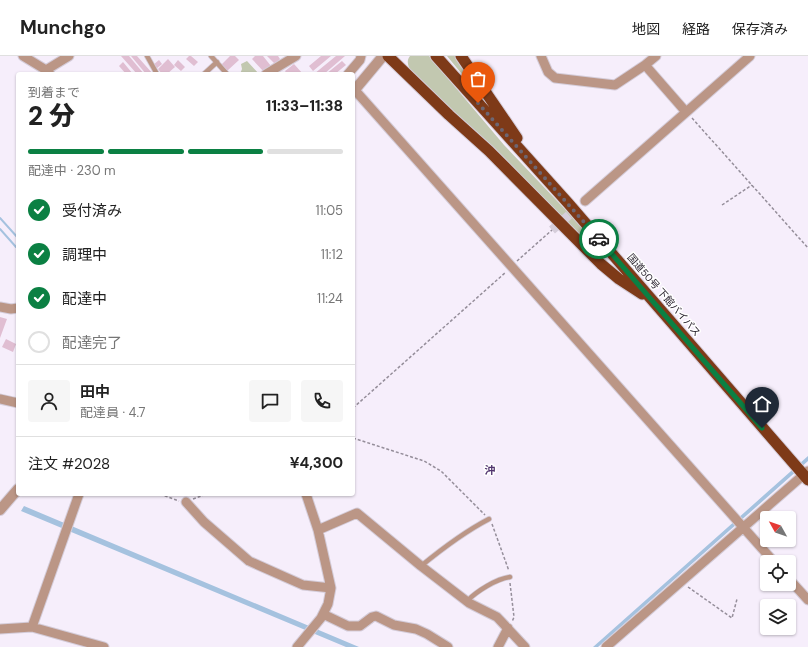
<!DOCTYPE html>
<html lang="ja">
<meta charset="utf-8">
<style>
:root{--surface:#fff;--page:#f6f6f6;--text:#222;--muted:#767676;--line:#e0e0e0;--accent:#0b8043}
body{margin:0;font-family:"DM Sans","Noto Sans JP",sans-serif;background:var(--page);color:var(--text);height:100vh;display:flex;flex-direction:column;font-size:15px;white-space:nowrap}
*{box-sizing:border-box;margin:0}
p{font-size:13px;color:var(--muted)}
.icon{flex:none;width:22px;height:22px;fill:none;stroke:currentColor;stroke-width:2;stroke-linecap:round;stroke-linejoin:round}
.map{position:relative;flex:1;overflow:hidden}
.details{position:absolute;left:16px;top:16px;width:339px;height:424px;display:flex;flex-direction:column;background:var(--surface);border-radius:4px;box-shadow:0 1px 3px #0004}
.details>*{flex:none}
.needle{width:26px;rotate:310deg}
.tools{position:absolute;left:760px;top:455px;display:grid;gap:8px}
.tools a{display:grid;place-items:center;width:36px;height:36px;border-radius:4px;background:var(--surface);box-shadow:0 1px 3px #0004;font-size:20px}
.pin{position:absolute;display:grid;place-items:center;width:34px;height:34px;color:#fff;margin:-41px -17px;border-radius:50% 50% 50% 0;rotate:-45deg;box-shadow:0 0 4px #0007}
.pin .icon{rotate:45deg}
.courier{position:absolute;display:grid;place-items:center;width:40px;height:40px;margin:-20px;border:3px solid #0b8043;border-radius:50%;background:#fff;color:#222;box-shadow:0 1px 5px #0007}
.headline em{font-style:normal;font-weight:800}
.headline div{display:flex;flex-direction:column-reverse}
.headline{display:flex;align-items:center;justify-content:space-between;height:68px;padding:0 12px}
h1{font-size:26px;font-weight:800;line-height:30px}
.bar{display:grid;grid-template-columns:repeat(4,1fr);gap:6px 4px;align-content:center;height:48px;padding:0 12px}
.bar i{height:5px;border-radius:3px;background:var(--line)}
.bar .current{background:var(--accent)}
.bar p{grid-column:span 4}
.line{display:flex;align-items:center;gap:10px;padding:0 12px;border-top:1px solid var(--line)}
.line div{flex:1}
.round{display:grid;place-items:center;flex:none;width:42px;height:42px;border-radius:4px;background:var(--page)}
ol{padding:0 12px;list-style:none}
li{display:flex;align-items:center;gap:12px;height:44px}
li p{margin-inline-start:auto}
li .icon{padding:4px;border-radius:50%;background:var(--accent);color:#fff;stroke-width:4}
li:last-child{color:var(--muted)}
li i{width:22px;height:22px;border:2px solid var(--line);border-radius:50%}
header{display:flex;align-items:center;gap:24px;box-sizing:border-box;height:56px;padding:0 20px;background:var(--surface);border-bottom:1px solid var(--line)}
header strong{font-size:19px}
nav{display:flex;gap:22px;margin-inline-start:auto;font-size:14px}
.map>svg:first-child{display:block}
.green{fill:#c2c8b0}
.water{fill:#a5c2df}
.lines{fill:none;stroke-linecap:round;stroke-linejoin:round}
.stream{stroke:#a5c2df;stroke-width:2}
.building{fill:#e0bed2}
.minor-tunnel{stroke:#d6cedb;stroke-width:9;stroke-dasharray:9 4.5;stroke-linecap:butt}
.service-casing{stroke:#d4ccd9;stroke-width:6}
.minor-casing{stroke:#d4ccd9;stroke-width:11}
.tertiary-casing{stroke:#d4ccd9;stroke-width:12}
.trunk-casing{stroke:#d4ccd9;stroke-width:13}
.path{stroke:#958e9a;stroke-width:1.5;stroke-dasharray:3 2;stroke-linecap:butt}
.service{stroke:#bb9686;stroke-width:4.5}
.minor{stroke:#bb9686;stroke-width:9}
.tertiary{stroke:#bb9686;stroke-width:10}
.trunk{stroke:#7e3a18;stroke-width:11}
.done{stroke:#6d6672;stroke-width:4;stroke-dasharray:0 7.2}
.route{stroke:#0b8043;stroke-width:5}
.labels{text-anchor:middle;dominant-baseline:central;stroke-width:3;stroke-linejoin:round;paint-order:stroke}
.street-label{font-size:10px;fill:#231c28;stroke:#fff}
.neighbourhood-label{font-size:11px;font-weight:bold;fill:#51346e;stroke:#fff}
</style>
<header>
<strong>Munchgo</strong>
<nav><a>地図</a><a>経路</a><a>保存済み</a></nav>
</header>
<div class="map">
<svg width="808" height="591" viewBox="0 0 808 591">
<rect width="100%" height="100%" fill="#f6eefb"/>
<!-- green -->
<path class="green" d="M 410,0 L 429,0 L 504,89 L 579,168 L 602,199 L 604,205 L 411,15 C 408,10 406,5 410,0 Z
M 447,0 L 457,0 L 498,62 Z
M 247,5 L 259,18 L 240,18 L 242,13 L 241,8 Z"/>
<!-- water -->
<path class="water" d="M 808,400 L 808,405 L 598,591 L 593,591 Z
M 24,450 L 359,591 L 346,591 L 21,455 Z"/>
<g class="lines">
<!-- stream -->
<path class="stream" d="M 0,162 L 18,182
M 0,173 L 16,191"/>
</g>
<!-- building -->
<path class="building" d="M 121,0 L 129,0 L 144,18 L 137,18 Z
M 131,0 L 137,0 L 153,18 L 146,18 Z
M 189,0 L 191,0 L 198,6 L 194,10 L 186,3 Z
M 230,0 L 235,0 L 239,4 L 227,15 L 221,9 Z
M 255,0 L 263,0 L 271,10 L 264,16 L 252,3 Z
M 267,0 L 278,0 L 280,3 L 275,8 Z
M 321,0 L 331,0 L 313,15 L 309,10 Z
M 336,0 L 345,0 L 324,18 L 314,18 Z
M 168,3 L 175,11 L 167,18 L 162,18 L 158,13 Z
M 159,4 L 162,8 L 156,13 L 153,9 Z
M 178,4 L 185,11 L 181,15 L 174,9 Z
M 342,5 L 346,9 L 335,18 L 326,18 Z
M 123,6 L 133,18 L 126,18 L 119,10 Z
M 294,8 L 303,18 L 287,18 L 285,15 Z
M 0,261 L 7,263 L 0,282 Z
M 6,283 L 16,288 L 13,296 L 2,291 Z"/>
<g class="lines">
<!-- minor-tunnel -->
<path class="minor-tunnel" d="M 552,174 L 585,145"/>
<defs>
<path id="service" d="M 147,0 L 157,18
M 211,0 L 227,18
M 204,18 L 217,6
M 421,510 C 443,492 464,476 489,463
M 467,545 C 477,535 496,523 510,521"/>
<path id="minor" d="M 23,0 L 46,14 L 50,18
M 541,0 L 548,16 L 555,22 L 615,29 L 645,9 L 686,56
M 645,9 L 656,0
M 46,14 L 69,0
M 266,18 L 296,0
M 348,18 L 360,4 L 361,0
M 353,32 L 774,506
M 585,145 L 750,0
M 0,251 L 11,253 L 18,252
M 0,343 L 18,347
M 186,446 L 204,466 L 249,505 L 303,529 L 331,532
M 318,474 L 357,457 L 421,510 L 469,547 L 497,561 L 525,591
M 789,523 L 808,544
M 323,558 L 348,570 L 360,570 L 372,561 L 376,560 L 394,569 L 416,573 L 427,578 L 448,591
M 32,571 L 79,438
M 0,573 L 32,571 L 104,591
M 297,591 L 321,562 L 328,548 L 331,532 L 318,474 L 306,438
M 498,591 L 508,572
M 606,591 L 808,415"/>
<path id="tertiary" d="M 353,36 L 383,0
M 0,454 L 18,433"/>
<path id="trunk" d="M 388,0 L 449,59 L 489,95 L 601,208 L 619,223 L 642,238
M 436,0 L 568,147 L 808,424
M 461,0 L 517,82"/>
</defs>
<!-- service casing -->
<use href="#service" class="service-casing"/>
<!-- minor casing -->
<use href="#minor" class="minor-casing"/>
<!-- tertiary casing -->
<use href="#tertiary" class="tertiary-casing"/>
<!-- trunk casing -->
<use href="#trunk" class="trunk-casing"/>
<!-- path -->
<path class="path" d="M 692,62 L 808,192
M 722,149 L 752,129
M 517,205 L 552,174
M 353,352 L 506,216
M 353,382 L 424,405 L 441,415 L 485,459
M 160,438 L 179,445
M 193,443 L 207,438
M 492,468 L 509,515
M 510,527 L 514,561 L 512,566
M 688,531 L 732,562 L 737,543"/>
<!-- service -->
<use href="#service" class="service"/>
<!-- minor -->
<use href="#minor" class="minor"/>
<!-- tertiary -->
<use href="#tertiary" class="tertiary"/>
<!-- trunk -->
<use href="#trunk" class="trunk"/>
</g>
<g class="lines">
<!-- done -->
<path class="done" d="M 478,47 L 599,183"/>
<!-- route -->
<path class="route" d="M 599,183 L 762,372"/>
</g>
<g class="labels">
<!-- street labels -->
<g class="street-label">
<text transform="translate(664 239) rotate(49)">国道50号 下館バイパス</text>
</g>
<!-- neighbourhood labels -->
<g class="neighbourhood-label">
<text x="490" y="414">沖</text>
</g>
</g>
</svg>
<div class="tools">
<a><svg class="needle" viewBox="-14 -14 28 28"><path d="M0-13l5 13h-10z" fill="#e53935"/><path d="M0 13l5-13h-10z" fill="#767676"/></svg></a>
<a><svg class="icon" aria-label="locate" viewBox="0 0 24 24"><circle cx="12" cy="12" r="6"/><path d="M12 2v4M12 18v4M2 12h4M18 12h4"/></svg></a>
<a><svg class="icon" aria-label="layers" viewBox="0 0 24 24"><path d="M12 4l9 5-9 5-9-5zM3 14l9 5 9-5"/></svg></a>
</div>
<div class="pin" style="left:478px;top:47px;background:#ea580c"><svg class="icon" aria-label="bag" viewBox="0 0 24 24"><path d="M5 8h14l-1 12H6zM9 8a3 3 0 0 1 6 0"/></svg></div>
<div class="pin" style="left:762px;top:372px;background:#1f2937"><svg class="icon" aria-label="home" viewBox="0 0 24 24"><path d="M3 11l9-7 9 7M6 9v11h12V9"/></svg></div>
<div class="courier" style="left:599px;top:183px"><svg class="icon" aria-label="car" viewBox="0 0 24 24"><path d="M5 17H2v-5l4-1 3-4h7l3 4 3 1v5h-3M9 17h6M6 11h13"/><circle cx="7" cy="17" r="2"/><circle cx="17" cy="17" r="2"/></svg></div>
<section class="details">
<div class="headline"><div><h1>2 分</h1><p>到着まで</p></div><em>11:33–11:38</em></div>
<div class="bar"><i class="current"></i><i class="current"></i><i class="current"></i><i></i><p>配達中 · 230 m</p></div>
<ol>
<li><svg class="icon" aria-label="check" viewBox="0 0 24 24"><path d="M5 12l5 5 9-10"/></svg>受付済み<p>11:05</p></li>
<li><svg class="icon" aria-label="check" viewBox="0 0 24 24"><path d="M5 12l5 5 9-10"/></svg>調理中<p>11:12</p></li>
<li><svg class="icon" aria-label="check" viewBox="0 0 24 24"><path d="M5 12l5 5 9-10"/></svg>配達中<p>11:24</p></li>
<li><i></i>配達完了</li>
</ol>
<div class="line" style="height:72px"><a class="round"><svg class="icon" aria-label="person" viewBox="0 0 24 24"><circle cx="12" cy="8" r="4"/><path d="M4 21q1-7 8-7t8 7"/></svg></a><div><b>田中</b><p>配達員 · 4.7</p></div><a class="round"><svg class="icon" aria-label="chat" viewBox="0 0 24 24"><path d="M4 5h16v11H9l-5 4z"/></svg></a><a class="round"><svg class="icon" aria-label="phone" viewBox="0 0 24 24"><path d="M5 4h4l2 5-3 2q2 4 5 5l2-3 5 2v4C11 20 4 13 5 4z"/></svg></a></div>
<div class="line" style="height:52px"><div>注文 #2028</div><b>¥4,300</b></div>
</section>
</div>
